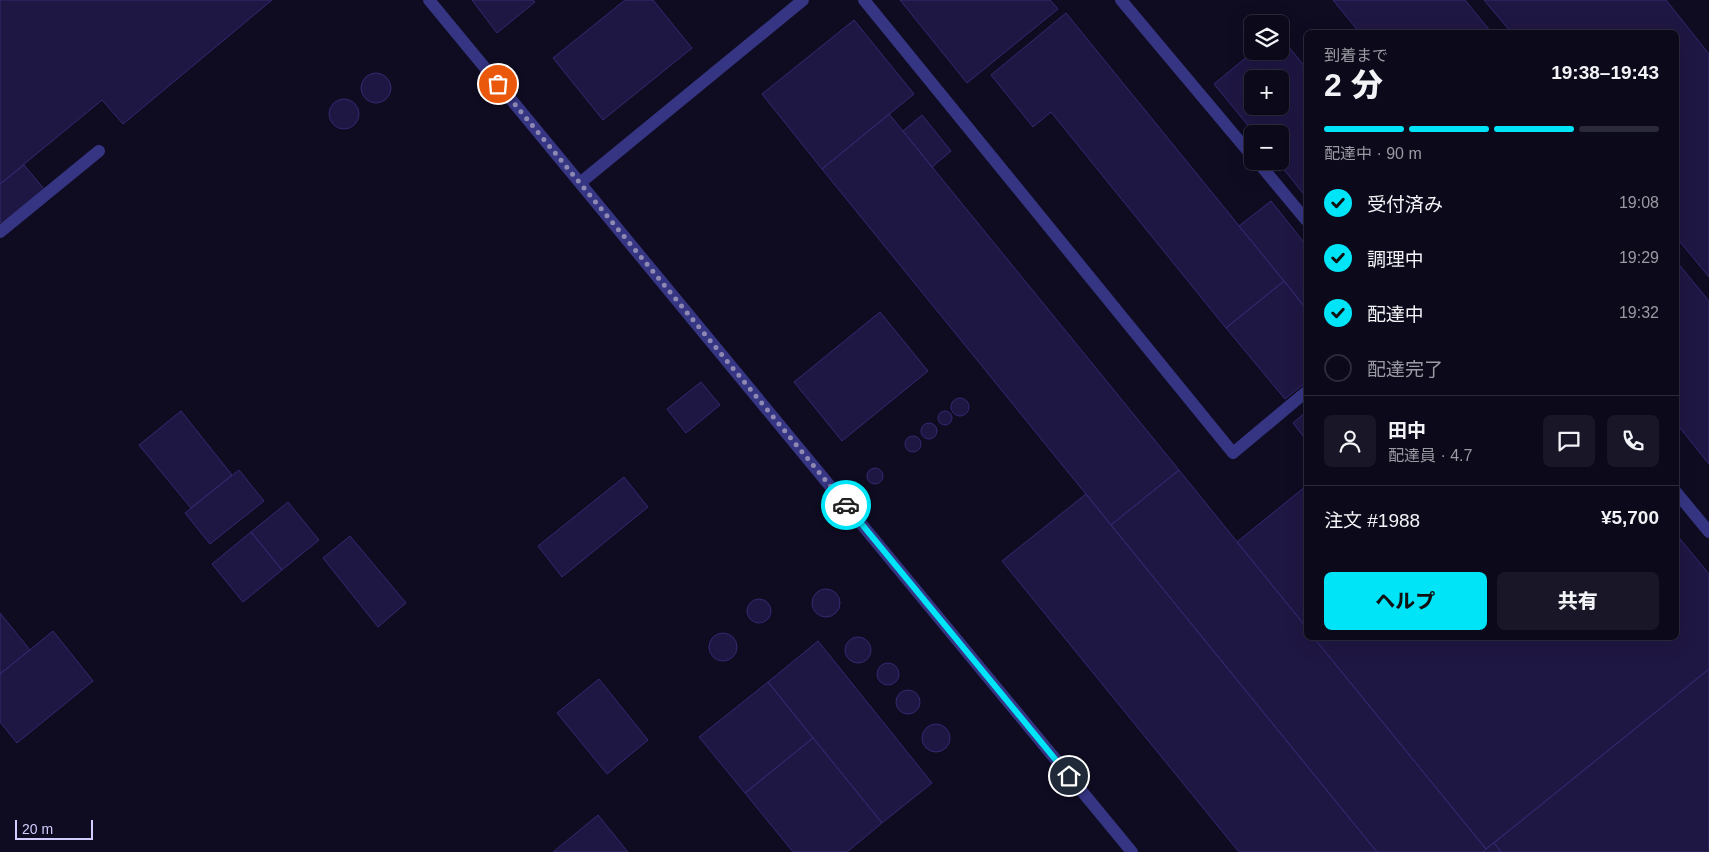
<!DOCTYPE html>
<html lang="ja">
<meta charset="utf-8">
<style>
:root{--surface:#0b091a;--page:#191727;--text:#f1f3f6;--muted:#9a9aa2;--line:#2b2a39;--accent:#00e4f8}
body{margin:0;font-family:Arial,"Noto Sans JP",sans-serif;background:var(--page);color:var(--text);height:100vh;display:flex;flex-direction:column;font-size:19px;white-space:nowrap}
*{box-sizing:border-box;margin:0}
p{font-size:16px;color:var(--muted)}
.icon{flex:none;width:28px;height:28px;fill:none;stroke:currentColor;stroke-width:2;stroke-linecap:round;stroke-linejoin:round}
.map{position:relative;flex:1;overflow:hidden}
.sheet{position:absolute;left:1304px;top:30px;width:375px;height:610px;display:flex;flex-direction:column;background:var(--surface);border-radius:8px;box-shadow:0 5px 20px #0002,0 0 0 1px var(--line)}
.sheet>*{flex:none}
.controls{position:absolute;left:1244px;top:15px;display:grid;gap:10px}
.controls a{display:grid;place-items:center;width:45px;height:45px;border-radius:8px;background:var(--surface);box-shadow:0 5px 20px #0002,0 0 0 1px var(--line);font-size:25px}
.scale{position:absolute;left:15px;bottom:12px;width:78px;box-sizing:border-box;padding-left:5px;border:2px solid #d1cdff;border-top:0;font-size:14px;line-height:18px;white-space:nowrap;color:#d1cdff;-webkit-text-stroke:4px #0f0c22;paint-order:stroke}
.pin{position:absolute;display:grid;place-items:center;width:42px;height:42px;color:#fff;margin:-21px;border:2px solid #fff;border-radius:50%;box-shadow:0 1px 5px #0007}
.courier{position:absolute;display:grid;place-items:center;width:50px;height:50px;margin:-25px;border:4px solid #00e4f8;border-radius:50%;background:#fff;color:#222;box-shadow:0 1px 6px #0007}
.headline em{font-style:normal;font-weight:800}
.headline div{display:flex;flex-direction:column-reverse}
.headline{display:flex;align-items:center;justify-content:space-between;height:85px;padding:0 20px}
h1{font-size:32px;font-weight:800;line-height:38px}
.bar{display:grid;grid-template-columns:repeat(4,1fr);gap:8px 5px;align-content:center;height:60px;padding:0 20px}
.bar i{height:6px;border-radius:4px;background:var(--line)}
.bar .current{background:var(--accent)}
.bar p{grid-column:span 4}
.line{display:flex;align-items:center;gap:12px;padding:0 20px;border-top:1px solid var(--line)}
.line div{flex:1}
.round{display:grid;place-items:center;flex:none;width:52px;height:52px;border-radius:8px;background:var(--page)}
ol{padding:0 20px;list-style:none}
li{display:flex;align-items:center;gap:15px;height:55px}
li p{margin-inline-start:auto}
li .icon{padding:5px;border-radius:50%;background:var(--accent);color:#111;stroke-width:4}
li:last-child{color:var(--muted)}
li i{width:28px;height:28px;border:2px solid var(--line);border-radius:50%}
.action{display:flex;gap:10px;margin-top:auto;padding:10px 20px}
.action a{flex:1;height:58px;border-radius:8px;background:var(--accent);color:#111;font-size:20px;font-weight:800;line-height:58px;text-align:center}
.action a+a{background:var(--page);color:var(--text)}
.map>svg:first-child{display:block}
.building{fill:#1f1743;stroke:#352871;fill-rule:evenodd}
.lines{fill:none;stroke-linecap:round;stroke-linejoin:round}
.minor{stroke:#363583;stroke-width:12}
.done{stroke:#8d89b2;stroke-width:5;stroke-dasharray:0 9}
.route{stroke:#00e4f8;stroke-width:6}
</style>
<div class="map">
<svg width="1709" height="852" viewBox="0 0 1709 852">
<rect width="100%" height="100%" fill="#0f0c22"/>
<!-- building -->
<path class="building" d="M 0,0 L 272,0 L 123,124 L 102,100 L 0,184 Z
M 472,0 L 533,0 L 535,2 L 497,33 Z
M 625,0 L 653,0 L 692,48 L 603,120 L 553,58 Z
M 900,0 L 1050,0 L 1058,9 L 967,83 Z
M 1333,0 L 1465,0 L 1491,32 L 1359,32 Z
M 1484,0 L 1666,0 L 1709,54 L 1709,277 L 1676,237 L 1676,32 L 1511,32 Z
M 1066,13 L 1284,281 L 1226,328 L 1051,112 L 1033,127 L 991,75 Z
M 854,20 L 914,94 L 822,169 L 762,94 Z
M 1280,36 L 1306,68 L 1306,197 L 1277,161 L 1280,161 L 1280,134 L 1255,134 L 1214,84 L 1254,51 L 1280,51 ZM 1252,79 L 1280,79 L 1280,106 L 1252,106 Z
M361 88a15 15 0 1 1 30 0a15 15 0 1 1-30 0Z
M329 114a15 15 0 1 1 30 0a15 15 0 1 1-30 0Z
M 889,114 L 1179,470 L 1111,525 L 822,169 Z
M 922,115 L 951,151 L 932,167 L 903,131 Z
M 24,165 L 44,189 L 2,224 L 0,222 L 0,184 Z
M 1271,201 L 1306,245 L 1306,308 L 1239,226 Z
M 1676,261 L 1709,301 L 1709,464 L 1676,423 Z
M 1284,281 L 1306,309 L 1306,382 L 1285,399 L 1226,328 Z
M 880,312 L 928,371 L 842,441 L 794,382 Z
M 701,382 L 720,405 L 686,433 L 667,409 Z
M951 407a9 9 0 1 1 18 0a9 9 0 1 1-18 0Z
M938 418a7 7 0 1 1 14 0a7 7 0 1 1-14 0Z
M 181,411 L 232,475 L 191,508 L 139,445 Z
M 1306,412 L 1306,440 L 1293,423 Z
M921 431a8 8 0 1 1 16 0a8 8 0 1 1-16 0Z
M905 444a8 8 0 1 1 16 0a8 8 0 1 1-16 0Z
M867 476a8 8 0 1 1 16 0a8 8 0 1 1-16 0Z
M 239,470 L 264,501 L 210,544 L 185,513 Z
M 1179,470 L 1306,627 L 1306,638 L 1314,638 L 1486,849 L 1483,852 L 1377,852 L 1111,525 Z
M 624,477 L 648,507 L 562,577 L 538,546 Z
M 1306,486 L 1306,627 L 1237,542 Z
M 1086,494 L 1111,525 L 1377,852 L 1239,852 L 1002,561 Z
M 288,502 L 319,540 L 282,570 L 251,532 Z
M 251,532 L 282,570 L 243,602 L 212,564 Z
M 1676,534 L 1709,574 L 1709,669 L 1486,849 L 1314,638 L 1676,638 Z
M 350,536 L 406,603 L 378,627 L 323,558 Z
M812 603a14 14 0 1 1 28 0a14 14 0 1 1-28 0Z
M747 611a12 12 0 1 1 24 0a12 12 0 1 1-24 0Z
M 0,613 L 30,650 L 0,674 Z
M 53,631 L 93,681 L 17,743 L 0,722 L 0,674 Z
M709 647a14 14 0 1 1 28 0a14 14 0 1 1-28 0Z
M845 650a13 13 0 1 1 26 0a13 13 0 1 1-26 0Z
M 818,641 L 932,783 L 882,823 L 768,682 Z
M877 674a11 11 0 1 1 22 0a11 11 0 1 1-22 0Z
M 1709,669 L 1709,852 L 1501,852 L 1494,843 Z
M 599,679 L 648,740 L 607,774 L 557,713 Z
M 768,682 L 813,738 L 745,793 L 699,737 Z
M896 702a12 12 0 1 1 24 0a12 12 0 1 1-24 0Z
M922 738a14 14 0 1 1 28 0a14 14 0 1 1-28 0Z
M 813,738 L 882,823 L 847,852 L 793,852 L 745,793 Z
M 598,815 L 628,852 L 553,852 Z
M 1494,843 L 1501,852 L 1483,852 L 1486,849 Z"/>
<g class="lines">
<!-- minor -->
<path class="minor" d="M 429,0 L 1132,852
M 864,0 L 1233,453 L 1306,392
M 1121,0 L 1252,156
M 1257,161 L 1306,220
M 580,183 L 803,0
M 0,232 L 99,151
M 1676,492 L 1709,532"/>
</g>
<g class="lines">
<!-- done -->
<path class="done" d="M 498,84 L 846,505"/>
<!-- route -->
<path class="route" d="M 846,505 L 1069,776"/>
</g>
</svg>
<div class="controls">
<a><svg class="icon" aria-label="layers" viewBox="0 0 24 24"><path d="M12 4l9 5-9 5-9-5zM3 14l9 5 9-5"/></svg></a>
<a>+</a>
<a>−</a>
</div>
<div class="scale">20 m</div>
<div class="pin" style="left:498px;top:84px;background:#ea580c"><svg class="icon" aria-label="bag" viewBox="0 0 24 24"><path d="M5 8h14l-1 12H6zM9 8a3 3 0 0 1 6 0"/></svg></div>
<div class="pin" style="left:1069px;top:776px;background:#1f2937"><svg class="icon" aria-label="home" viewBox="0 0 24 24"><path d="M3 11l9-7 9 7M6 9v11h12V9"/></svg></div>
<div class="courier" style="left:846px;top:505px"><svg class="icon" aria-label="car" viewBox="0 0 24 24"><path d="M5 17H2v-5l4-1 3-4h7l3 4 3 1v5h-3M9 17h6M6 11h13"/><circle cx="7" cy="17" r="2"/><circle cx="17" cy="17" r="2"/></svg></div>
<section class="sheet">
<div class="headline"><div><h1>2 分</h1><p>到着まで</p></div><em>19:38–19:43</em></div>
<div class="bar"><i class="current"></i><i class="current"></i><i class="current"></i><i></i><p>配達中 · 90 m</p></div>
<ol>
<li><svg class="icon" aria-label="check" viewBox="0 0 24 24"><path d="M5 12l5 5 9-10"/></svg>受付済み<p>19:08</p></li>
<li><svg class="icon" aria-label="check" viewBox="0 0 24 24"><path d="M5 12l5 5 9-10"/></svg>調理中<p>19:29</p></li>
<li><svg class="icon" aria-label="check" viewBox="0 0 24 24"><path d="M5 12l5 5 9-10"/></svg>配達中<p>19:32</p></li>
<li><i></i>配達完了</li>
</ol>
<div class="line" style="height:90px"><a class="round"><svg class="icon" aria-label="person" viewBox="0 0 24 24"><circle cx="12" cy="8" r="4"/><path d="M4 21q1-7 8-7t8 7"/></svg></a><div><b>田中</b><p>配達員 · 4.7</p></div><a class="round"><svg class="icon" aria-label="chat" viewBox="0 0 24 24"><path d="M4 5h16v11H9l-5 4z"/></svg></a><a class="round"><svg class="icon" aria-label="phone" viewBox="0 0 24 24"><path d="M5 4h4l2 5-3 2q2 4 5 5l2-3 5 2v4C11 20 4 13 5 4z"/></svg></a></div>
<div class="line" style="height:65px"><div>注文 #1988</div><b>¥5,700</b></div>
<div class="action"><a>ヘルプ</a><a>共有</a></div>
</section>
</div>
